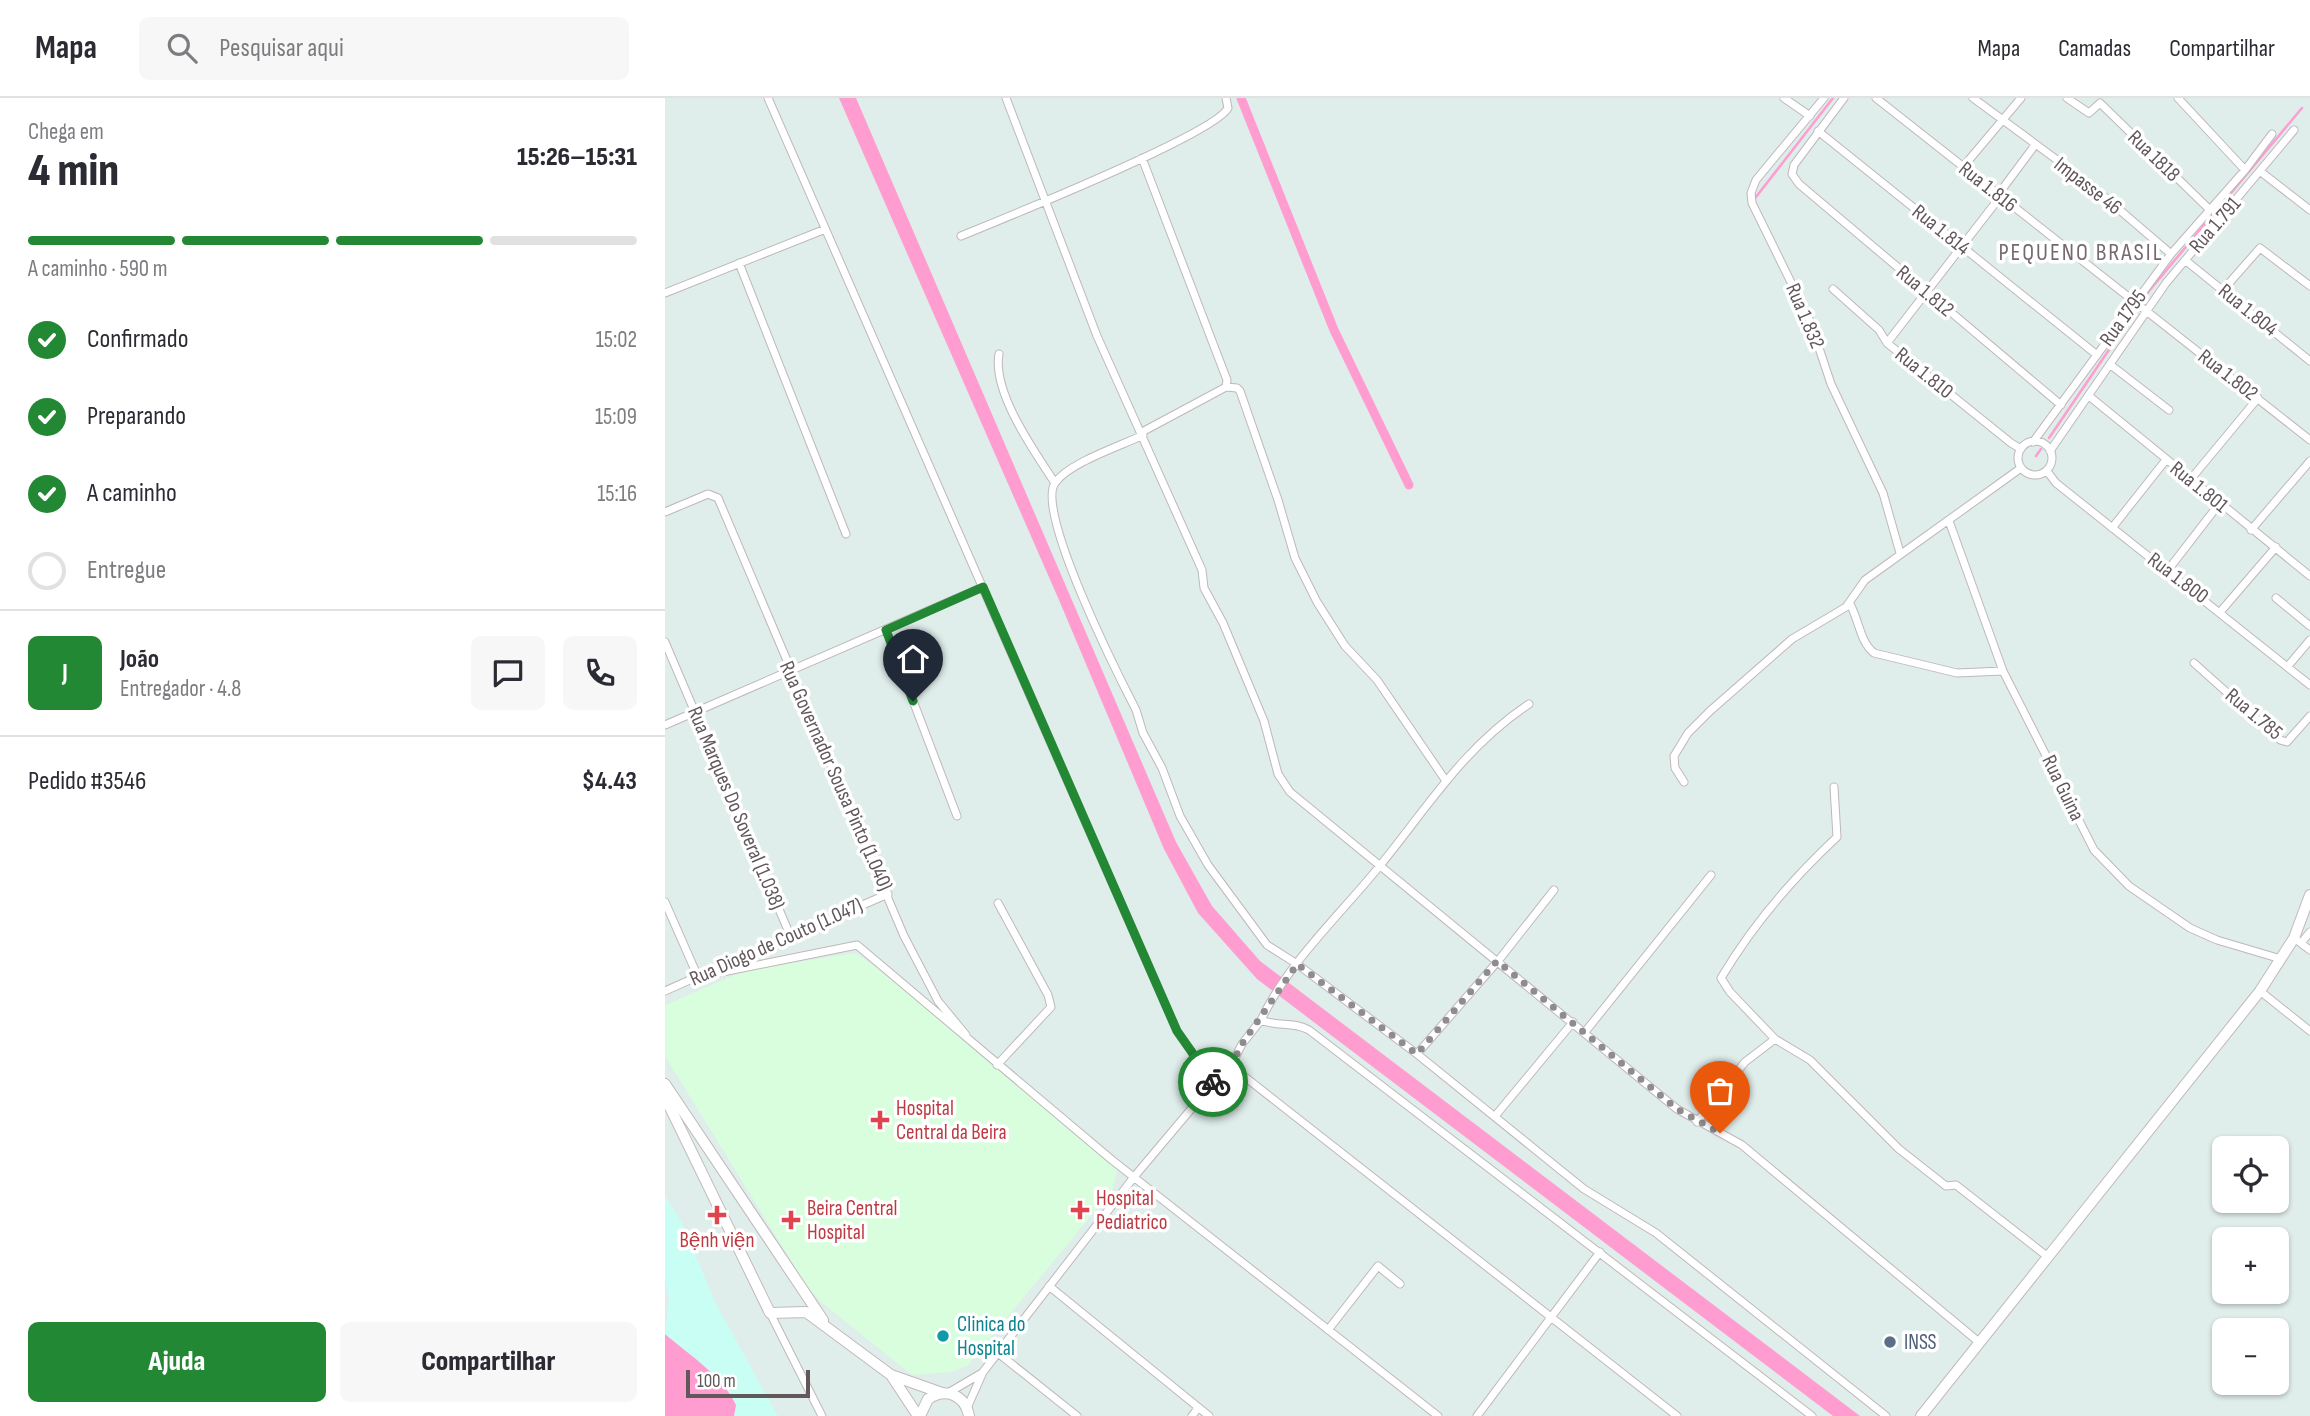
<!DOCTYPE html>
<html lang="pt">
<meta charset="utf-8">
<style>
:root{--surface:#fff;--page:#f7f7f7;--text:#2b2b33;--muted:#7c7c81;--line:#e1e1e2;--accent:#228834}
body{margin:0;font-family:"Sofia Sans Condensed",sans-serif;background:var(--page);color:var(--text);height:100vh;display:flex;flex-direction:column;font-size:26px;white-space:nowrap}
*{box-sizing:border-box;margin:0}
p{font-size:23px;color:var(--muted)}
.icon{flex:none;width:38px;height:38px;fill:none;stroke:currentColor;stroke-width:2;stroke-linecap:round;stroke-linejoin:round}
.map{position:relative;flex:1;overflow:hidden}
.side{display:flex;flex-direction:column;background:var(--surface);width:665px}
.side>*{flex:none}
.controls{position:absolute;left:1547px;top:1038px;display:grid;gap:14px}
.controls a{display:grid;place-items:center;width:77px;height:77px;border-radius:10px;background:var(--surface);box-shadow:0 2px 5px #0004;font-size:35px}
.scale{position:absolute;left:21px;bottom:18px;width:124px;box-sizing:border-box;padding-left:7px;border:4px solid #62585c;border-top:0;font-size:19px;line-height:24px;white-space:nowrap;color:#62585c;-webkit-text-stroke:5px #fff;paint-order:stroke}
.pin{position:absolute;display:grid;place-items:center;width:60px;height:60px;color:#fff;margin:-72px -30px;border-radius:50% 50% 50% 0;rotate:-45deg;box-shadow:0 0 7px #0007}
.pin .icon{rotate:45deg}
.courier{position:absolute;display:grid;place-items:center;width:70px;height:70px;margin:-35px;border:5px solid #228834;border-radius:50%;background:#fff;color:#222;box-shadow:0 2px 9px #0007}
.overview em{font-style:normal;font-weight:800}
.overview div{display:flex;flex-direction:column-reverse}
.overview{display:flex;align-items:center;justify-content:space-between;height:119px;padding:0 28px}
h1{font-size:46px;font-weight:800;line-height:52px}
.bar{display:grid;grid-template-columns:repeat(4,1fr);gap:10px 7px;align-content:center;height:84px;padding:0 28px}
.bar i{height:9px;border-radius:5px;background:var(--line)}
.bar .on{background:var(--accent)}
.bar p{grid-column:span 4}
.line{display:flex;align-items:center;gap:18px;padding:0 28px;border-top:2px solid var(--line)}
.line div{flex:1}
.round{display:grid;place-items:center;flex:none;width:74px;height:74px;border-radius:10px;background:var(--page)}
ol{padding:0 28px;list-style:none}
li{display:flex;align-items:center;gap:21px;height:77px}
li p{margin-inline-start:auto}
li .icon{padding:7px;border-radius:50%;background:var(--accent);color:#fff;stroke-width:4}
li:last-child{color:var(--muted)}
li i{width:38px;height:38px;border:4px solid var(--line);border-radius:50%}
.action{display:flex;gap:14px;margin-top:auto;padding:14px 28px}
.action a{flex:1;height:80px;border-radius:10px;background:var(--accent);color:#fff;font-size:28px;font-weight:800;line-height:80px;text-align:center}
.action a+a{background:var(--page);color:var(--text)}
header{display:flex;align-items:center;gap:42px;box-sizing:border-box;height:98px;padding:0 35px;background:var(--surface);border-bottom:2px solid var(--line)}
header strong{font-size:33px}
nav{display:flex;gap:38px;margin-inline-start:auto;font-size:24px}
.search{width:490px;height:63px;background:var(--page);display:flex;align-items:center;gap:18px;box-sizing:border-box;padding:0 24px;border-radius:10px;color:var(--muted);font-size:26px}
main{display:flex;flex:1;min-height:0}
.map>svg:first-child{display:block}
.medical{fill:#d8fedd}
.sand{fill:#c9fef4}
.water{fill:#ff9dd0}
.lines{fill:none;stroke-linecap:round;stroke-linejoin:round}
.stream{stroke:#ff9dd0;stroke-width:2.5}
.canal{stroke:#ff9dd0;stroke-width:9}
.street-casing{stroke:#c0b7ba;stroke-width:9}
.secondary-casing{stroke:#c3b8bc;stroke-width:12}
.street{stroke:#fff;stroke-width:7}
.secondary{stroke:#fff;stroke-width:10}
.done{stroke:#8e8c8e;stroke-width:7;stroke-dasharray:0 12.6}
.route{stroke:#228834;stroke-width:9}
.health-dot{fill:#e0444e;stroke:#fff;stroke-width:2.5}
.culture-dot{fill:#0f9aa8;stroke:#fff;stroke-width:2.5}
.service-dot{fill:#5c6f8a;stroke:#fff;stroke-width:2.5}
.labels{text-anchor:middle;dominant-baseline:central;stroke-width:7;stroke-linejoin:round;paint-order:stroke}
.street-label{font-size:21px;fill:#62585c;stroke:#fff}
.health-label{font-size:21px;fill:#be3a42;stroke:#fff;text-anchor:start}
.culture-label{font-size:21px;fill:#0d838f;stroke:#fff;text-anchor:start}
.service-label{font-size:21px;fill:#4e5e75;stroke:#fff;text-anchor:start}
.quarter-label{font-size:24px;letter-spacing:2px;fill:#74696e;stroke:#fff}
</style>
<header>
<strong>Mapa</strong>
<div class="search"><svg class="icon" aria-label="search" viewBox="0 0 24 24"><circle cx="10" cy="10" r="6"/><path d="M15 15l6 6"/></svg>Pesquisar aqui</div>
<nav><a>Mapa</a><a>Camadas</a><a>Compartilhar</a></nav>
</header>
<main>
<section class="side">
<div class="overview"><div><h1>4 min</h1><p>Chega em</p></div><em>15:26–15:31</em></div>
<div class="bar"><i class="on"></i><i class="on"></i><i class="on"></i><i></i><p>A caminho · 590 m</p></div>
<ol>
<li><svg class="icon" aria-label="check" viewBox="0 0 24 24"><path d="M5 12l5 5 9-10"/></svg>Confirmado<p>15:02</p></li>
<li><svg class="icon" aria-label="check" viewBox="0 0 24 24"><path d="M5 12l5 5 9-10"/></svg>Preparando<p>15:09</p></li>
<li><svg class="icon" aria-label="check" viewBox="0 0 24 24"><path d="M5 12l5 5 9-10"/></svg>A caminho<p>15:16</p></li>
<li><i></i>Entregue</li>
</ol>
<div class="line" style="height:126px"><b class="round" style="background:var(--accent);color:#fff">J</b><div><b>João</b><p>Entregador · 4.8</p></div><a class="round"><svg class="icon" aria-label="chat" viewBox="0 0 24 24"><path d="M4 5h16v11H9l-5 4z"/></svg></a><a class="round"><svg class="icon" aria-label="phone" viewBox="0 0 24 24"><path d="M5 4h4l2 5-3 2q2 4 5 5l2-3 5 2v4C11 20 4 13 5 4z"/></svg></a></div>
<div class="line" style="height:91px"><div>Pedido #3546</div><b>$4.43</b></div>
<div class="action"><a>Ajuda</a><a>Compartilhar</a></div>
</section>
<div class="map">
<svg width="1645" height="1318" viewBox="0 0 1645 1318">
<rect width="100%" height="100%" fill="#dfedeb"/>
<!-- medical -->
<path class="medical" d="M 190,855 L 213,870 L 452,1072 L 448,1091 L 303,1267 L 287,1274 L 247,1277 L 156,1204 L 141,1187 L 0,958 L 0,907 L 79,873 Z"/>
<!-- sand -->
<path class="sand" d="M 0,1098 L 16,1123 L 51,1206 L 113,1318 L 69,1318 L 68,1301 L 61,1291 L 0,1236 L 4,1202 L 0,1180 Z"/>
<!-- water -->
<path class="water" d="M 174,0 L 191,0 L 511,744 L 547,808 L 595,863 L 1195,1318 L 1168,1318 L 592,881 L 533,815 L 499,751 L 394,502 Z
M 0,1236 C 24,1257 57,1277 71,1307 L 69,1318 L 0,1318 Z"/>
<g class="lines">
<!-- stream -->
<path class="stream" d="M 1091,99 L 1168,0
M 1384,340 L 1484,193 L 1637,10
M 1371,358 L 1376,351"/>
<!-- canal -->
<path class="canal" d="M 576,0 L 669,232 L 744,387"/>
<defs>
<path id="street" d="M 103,0 L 512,933 L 548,985
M 341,0 L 432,238 L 537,472 L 539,490 L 558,525 L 599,623 L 613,676 L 625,694 L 1012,1011 L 1077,1047 L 1315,1245
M 1119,0 L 1145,18
M 1159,0 L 1091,82 L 1086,95 L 1087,105 L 1145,223 L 1166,286 L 1218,395 L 1235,455
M 1179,0 L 1129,67 L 1127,76 L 1134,86 L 1396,307
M 1211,0 L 1645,342
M 1308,0 L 1422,84 L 1506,156
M 1402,0 L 1424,15 L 1435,5 L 1544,111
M 1513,0 L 1580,72
M 1153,33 L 1432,257
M 477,60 L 562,282 L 561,289 L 477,334
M 1298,69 L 1356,0
M 1596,74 L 1645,112
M 1338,90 L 1370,47
M 296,138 C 337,121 550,36 563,10 L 561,0
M 1520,162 L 1645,263
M 74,165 L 181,436
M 1168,191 L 1214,232 L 1222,245 L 1346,345 L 1356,351
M 1558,192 L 1595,150 L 1645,188
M 0,195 L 158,132
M 1222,245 L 1335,99
M 334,256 C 327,294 369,353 390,385
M 1447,268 L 1504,312
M 561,289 L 572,290 L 575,293 L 613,402 L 630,460 L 652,504 L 680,548 L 712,582 L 781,683
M 1424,298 L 1645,478
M 478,337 C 456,348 403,365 390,385 C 370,413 454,579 471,612 L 478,635 L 497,670 L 515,718 L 543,767 L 602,847 L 632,866 L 752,956 L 919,1091 L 991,1135 L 1221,1318
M1353 360a17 17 0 1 1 34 0a17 17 0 1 1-34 0Z
M 1368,344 L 1506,156 L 1580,72 L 1607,36
M 1385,353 L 1501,185 L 1629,32
M 1382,373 L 1391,385 L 1645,587
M 1525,382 L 1593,300
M 0,414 L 43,396 L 53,400 L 239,838 L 273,903 L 301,937
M 1284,423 L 1338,573 L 1429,752 L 1464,788 L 1525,830 L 1552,842 L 1616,861
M 1447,430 L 1500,363
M 1586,432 L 1645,363
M 1503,472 L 1554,406
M 1611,500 L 1645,528
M 1185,506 C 1194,522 1195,544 1209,555 L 1292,575 L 1338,573
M 1556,513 L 1611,449
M 221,532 L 292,718
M 0,544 L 125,837
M 1529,565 L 1615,642 L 1622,644 L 1645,618
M 1623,568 L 1645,542
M 0,627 L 318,489
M 1019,684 L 1010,670 L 1009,658 L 1023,635 L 1045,613 L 1127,541 L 1181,509 L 1200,482 L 1356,370
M 1169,689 L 1172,739 C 1128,780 1087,828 1056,880 L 1065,894 L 1110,941 L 1145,962 L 1234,1051 L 1281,1088 L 1291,1087 L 1383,1159
M 0,804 L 33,879 L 192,847 L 447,1062 L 773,1318
M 1629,840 L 1645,852
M 1636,845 L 1645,834
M 47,872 L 223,796
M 0,893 L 36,877
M 1595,893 L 1645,933
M 596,922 C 623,865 673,819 713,770 C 763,709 797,651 864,606
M 920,934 L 1046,777
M 752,956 L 833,863 L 889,792
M 332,967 L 386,909 L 383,897 L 333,805
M 566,968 L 1012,1318
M 831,1017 L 908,924
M 1032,1024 L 1080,964 L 1110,941
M 384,1188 L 544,1318
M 105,1215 L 157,1318
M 663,1232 L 713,1168 L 735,1186
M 333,1255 L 412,1318
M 283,1295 L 317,1275
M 302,1310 L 318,1274 L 469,1079 L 548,985 L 566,968 L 577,946 L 596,922 C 612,929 628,923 644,932 L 1147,1318
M 527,1318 L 533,1310
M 812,1318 L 935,1154"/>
<path id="secondary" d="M 0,986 L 158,1222
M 0,999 L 105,1215 L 141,1214 L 226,1277 L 277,1295
M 226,1277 L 253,1318
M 255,1318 L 263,1301 C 281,1289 300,1297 304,1318
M 1256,1318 L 1595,893 L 1629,840 L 1645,797"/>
</defs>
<!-- street casing -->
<use href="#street" class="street-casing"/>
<!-- secondary casing -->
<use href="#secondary" class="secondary-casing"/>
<!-- street -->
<use href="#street" class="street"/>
<!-- secondary -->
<use href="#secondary" class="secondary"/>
</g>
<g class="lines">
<!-- done -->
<path class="done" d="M 548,984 L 566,968 L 577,946 L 632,866 L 752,956 L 832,863 L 1012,1011 L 1055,1035"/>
<!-- route -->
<path class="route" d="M 248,603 L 221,532 L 318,489 L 512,933 L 548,984"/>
</g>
<!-- markers -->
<g class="health-dot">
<path d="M211.5 1011.5h7v7h7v7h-7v7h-7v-7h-7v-7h7z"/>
<path d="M411.5 1101.5h7v7h7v7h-7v7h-7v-7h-7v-7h7z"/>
<path d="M48.5 1106.5h7v7h7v7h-7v7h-7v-7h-7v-7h7z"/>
<path d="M122.5 1111.5h7v7h7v7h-7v7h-7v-7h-7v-7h7z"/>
</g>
<circle class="culture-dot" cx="278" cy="1238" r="7"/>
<circle class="service-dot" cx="1225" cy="1244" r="7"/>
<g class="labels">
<!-- street labels -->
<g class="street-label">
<text transform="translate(1489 58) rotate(44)">Rua 1818</text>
<text transform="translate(1423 88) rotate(38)">Impasse 46</text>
<text transform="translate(1323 89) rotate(38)">Rua 1.816</text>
<text transform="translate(1550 127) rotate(-49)">Rua 1.791</text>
<text transform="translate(1276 132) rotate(39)">Rua 1.814</text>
<text transform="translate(1260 193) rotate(40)">Rua 1.812</text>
<text transform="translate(1583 212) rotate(39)">Rua 1.804</text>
<text transform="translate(1140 218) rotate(67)">Rua 1.832</text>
<text transform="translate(1458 220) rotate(-54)">Rua 1795</text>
<text transform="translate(1259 275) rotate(39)">Rua 1.810</text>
<text transform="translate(1563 277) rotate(38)">Rua 1.802</text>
<text transform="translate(1534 389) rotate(39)">Rua 1.801</text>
<text transform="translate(1513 480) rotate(37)">Rua 1.800</text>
<text transform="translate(1589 616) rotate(40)">Rua 1.785</text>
<text transform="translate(171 678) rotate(66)">Rua Governador Sousa Pinto (1.040)</text>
<text transform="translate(1398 690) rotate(64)">Rua Guina</text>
<text transform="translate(71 710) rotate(67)">Rua Marques Do Soveral (1.038)</text>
<text transform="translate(111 844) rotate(-24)">Rua Diogo de Couto (1.047)</text>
</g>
<!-- health labels -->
<g class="health-label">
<text x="231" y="1010">Hospital<tspan x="231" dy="24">Central da Beira</tspan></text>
<text x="431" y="1100">Hospital<tspan x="431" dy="24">Pediatrico</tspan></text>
<text x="142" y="1110">Beira Central<tspan x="142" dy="24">Hospital</tspan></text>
<text x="52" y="1142" text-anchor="middle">Bệnh viện</text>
</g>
<!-- culture labels -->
<g class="culture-label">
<text x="292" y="1226">Clinica do<tspan x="292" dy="24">Hospital</tspan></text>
</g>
<!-- service labels -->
<g class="service-label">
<text x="1239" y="1244">INSS</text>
</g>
<!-- quarter labels -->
<g class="quarter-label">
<text x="1416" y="154">PEQUENO BRASIL</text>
</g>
</g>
</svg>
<div class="controls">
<a><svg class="icon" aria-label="locate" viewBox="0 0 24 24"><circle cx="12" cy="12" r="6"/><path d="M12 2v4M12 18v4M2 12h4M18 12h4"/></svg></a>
<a>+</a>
<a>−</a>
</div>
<div class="scale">100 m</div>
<div class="pin" style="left:1055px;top:1035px;background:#ea580c"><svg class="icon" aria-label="bag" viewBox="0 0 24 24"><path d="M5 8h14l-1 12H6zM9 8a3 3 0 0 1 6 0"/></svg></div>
<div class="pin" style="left:248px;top:603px;background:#1f2937"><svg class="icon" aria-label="home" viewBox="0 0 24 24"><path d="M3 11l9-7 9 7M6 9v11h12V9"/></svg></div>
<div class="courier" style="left:548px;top:984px"><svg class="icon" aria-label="bike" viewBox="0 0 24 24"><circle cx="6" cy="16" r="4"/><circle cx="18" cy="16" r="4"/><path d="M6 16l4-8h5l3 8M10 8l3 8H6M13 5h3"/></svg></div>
</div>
</main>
